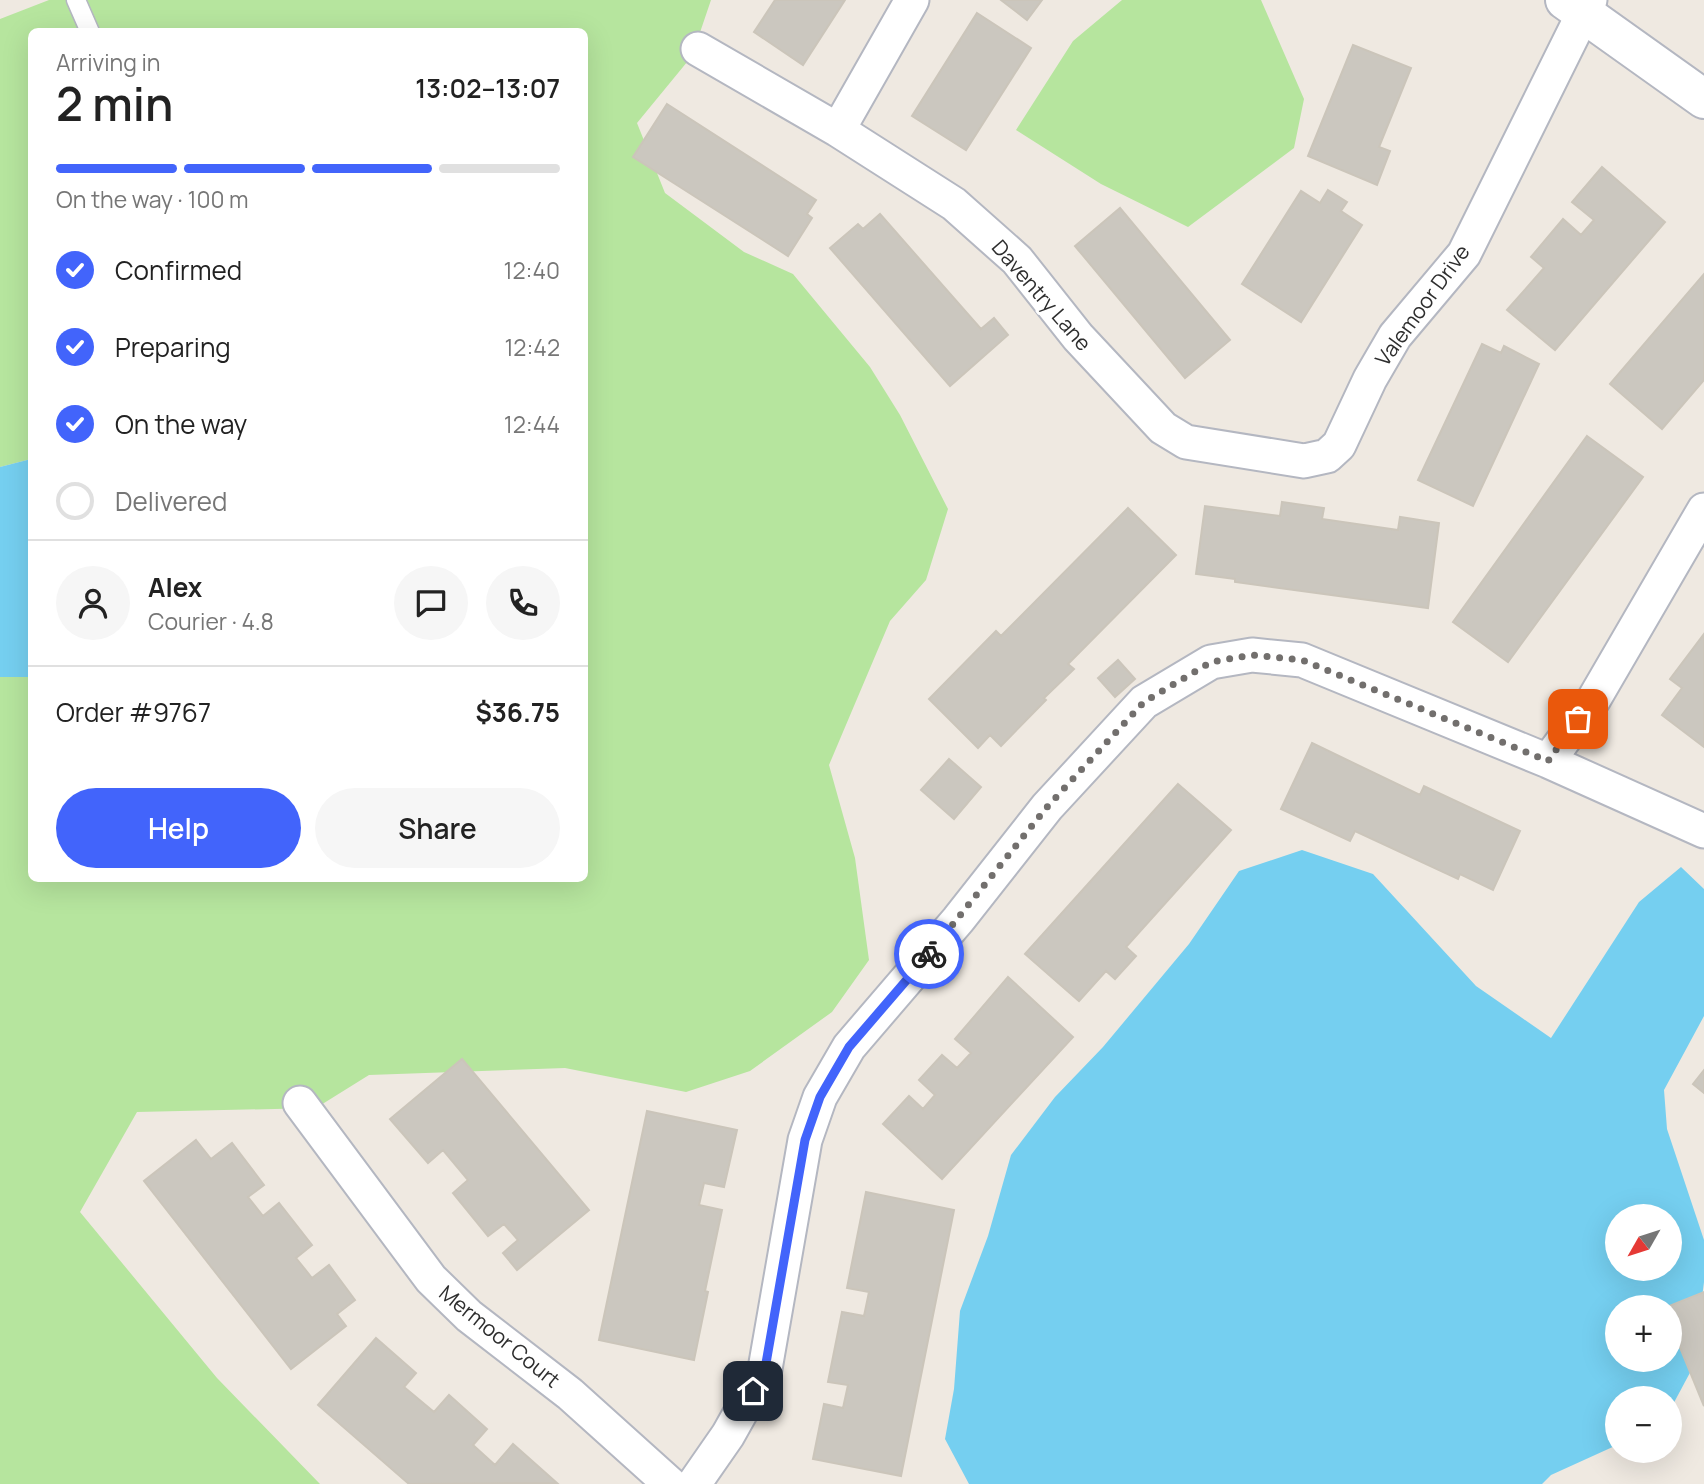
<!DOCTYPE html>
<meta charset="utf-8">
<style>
:root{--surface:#fff;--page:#f6f6f6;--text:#222;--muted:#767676;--line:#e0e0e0;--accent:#4264fb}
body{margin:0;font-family:Manrope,sans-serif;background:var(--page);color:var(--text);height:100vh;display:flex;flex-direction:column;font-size:26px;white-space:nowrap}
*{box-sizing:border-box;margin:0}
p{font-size:23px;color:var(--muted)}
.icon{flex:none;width:38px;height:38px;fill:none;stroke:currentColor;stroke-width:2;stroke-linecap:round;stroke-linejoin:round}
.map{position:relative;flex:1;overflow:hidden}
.side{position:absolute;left:28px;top:28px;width:560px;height:854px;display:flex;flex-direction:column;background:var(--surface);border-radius:10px;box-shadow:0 7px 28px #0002}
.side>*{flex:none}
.needle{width:46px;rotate:231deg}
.tools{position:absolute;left:1605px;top:1204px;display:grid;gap:14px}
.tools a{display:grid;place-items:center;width:77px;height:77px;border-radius:50%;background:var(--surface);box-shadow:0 7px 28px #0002;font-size:35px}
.pin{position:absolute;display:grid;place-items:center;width:60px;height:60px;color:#fff;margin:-30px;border-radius:14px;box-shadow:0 4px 10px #0006}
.courier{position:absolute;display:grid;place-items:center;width:70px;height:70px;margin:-35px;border:5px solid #4264fb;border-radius:50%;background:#fff;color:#222;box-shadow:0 2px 9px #0007}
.overview em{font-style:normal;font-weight:600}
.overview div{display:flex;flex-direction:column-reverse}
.overview{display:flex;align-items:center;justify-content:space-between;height:119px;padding:0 28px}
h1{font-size:46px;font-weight:600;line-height:52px}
.bar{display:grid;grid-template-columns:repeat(4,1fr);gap:10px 7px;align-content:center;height:84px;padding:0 28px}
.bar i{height:9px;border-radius:5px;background:var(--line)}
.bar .current{background:var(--accent)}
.bar p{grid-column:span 4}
.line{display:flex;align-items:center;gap:18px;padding:0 28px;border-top:2px solid var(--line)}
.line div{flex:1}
.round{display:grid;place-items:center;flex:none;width:74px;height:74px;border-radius:37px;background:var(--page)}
ol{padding:0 28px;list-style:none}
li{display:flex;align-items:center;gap:21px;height:77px}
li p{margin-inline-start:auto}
li .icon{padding:7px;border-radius:50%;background:var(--accent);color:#fff;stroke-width:4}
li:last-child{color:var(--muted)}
li i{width:38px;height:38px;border:4px solid var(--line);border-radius:50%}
.button{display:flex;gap:14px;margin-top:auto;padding:14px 28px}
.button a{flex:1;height:80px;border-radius:42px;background:var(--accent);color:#fff;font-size:28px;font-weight:600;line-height:80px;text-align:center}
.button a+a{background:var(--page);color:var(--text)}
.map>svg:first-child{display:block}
.green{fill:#b6e59e}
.water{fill:#75cff0;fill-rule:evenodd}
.building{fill:#cbc7bf;stroke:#cbc5ba;stroke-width:2}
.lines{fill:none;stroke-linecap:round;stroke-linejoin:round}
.service-casing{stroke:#b4b7c1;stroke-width:21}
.minor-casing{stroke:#b4b7c1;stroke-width:37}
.tertiary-casing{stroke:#b4b7c1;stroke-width:42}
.service{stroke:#fff;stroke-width:18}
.minor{stroke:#fff;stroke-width:33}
.tertiary{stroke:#fff;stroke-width:38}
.done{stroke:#726f6d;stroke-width:7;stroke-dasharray:0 12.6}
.route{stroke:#4264fb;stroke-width:9}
.labels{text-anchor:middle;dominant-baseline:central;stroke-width:6;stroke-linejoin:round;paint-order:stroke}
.street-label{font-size:21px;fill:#2e2e2e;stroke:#fff}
</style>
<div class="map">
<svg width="1704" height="1484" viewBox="0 0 1704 1484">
<rect width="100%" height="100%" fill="#efe9e1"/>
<!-- green -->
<path class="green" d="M 49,0 L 711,0 L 692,56 L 637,123 L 665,193 L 744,252 L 793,274 L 870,367 L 900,415 L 948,509 L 926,580 L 890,621 L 829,765 L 855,858 L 869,960 L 832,1012 L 750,1071 L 686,1092 L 565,1068 L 369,1075 L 316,1108 L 137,1112 L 80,1212 L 217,1378 L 320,1484 L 0,1484 L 0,677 L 31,677 L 32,878 L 584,878 L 584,32 L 32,32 L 31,459 L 0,467 L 0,19 Z
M 1122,0 L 1261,0 L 1304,99 L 1294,148 L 1188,227 L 1101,184 L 1016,130 L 1073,41 Z"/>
<!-- water -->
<path class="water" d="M 31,459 L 31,677 L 0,677 L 0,467 Z
M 1302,850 L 1373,874 L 1476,986 L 1551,1038 L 1639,902 L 1681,867 L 1704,889 L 1704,1016 L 1664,1090 L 1667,1129 L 1704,1240 L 1704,1282 L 1693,1367 L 1670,1410 L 1670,1398 L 1617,1398 L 1617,1445 L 1551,1475 L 1542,1484 L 969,1484 L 945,1439 L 954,1389 L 960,1311 L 988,1236 L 1011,1155 L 1055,1097 L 1103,1047 L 1189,944 L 1239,871 ZM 1617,1216 L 1670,1216 L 1670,1269 L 1617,1269 ZM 1617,1307 L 1670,1307 L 1670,1360 L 1617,1360 Z"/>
<!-- building -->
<path class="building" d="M 775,0 L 845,0 L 803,65 L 754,32 Z
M 1001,0 L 1042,0 L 1027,20 Z
M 977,13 L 1031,48 L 966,150 L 912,116 Z
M 1353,45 L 1411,68 L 1379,147 L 1390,151 L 1377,185 L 1308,156 Z
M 667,104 L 816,200 L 807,214 L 812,218 L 788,256 L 633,157 Z
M 1602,167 L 1665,222 L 1555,350 L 1507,310 L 1544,268 L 1531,257 L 1563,219 L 1581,235 L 1594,220 L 1572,202 Z
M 1328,190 L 1347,202 L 1341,211 L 1362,225 L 1301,322 L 1242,284 L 1301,191 L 1320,203 Z
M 1120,208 L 1230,340 L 1185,378 L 1075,246 Z
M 880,214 L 981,329 L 994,318 L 1008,335 L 950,386 L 830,248 L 858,224 L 863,229 Z
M 1704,274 L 1704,380 L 1662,429 L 1610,384 Z
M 1482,344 L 1501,353 L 1504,346 L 1539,364 L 1473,506 L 1418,480 Z
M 1587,436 L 1643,477 L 1508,662 L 1453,622 Z
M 1282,502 L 1324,508 L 1322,519 L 1398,530 L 1400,517 L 1439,523 L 1428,608 L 1235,582 L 1235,579 L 1196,574 L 1205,506 L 1280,516 Z
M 1128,508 L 1176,555 L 1068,664 L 1074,669 L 1044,698 L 1046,700 L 1001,746 L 990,735 L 978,748 L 929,699 L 996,631 L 1001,636 Z
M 1704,634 L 1704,747 L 1662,715 L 1682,688 L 1670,679 Z
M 1118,660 L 1135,679 L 1115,697 L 1098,678 Z
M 1312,743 L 1420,795 L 1424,786 L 1520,831 L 1493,890 L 1460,874 L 1458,879 L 1355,831 L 1350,841 L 1281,809 Z
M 949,759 L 981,787 L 954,819 L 921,790 Z
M 1178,784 L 1231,830 L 1126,947 L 1136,956 L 1115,979 L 1106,971 L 1079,1001 L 1025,954 Z
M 1008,977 L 1073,1037 L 942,1179 L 883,1124 L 909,1096 L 923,1109 L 935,1095 L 919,1080 L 942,1055 L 957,1068 L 971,1053 L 955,1039 Z
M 462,1059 L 589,1210 L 517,1270 L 503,1253 L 518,1240 L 504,1224 L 488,1236 L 453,1193 L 468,1180 L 443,1150 L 428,1163 L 390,1119 Z
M 1704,1070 L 1704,1093 L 1693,1084 Z
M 647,1111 L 737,1130 L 724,1187 L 704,1183 L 699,1205 L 722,1210 L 705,1291 L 708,1292 L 694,1360 L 599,1340 Z
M 196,1140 L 211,1159 L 232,1143 L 264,1185 L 248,1197 L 263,1216 L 279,1203 L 312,1245 L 296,1258 L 312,1278 L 329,1265 L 355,1300 L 337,1314 L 346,1326 L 291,1369 L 144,1181 Z
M 866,1192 L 954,1210 L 901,1476 L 813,1459 L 824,1404 L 843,1408 L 848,1385 L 828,1382 L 842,1312 L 864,1316 L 869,1292 L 847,1288 Z
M 1704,1292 L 1704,1406 L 1670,1323 L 1670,1307 L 1667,1307 Z
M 376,1338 L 416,1373 L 404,1387 L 434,1412 L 449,1395 L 487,1429 L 473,1445 L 495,1465 L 513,1444 L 557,1483 L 409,1484 L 318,1405 Z"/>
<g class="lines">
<defs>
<path id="service" d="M 76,0 L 90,32"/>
<path id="minor" d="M 698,49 L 838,130 L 954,204 L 1017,260 L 1078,337 L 1163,428 L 1186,442 L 1304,461 L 1327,456 L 1339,445 L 1370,379 L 1395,336 L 1464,254 L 1590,0
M 838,130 L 912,0
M 1548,761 L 1594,699 L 1704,510
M 300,1103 L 431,1279 L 469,1316 L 570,1394 L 670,1484
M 694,1484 L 728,1435 L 765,1369 L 805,1140 L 820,1097 L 849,1047 L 958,920 L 1047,807 L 1144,702 L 1211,662 L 1252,655 L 1302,660 L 1548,761 L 1704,831"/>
<path id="tertiary" d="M 1565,0 L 1704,99"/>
</defs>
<!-- service casing -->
<use href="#service" class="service-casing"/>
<!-- minor casing -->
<use href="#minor" class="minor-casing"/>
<!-- tertiary casing -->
<use href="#tertiary" class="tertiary-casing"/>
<!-- service -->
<use href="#service" class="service"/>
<!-- minor -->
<use href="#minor" class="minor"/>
<!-- tertiary -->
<use href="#tertiary" class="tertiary"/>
</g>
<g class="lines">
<!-- done -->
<path class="done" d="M 929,954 L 1047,807 L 1144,702 L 1211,662 L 1252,655 L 1302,660 L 1548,761 L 1578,719"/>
<!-- route -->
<path class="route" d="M 753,1391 L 765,1369 L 805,1140 L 820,1097 L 849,1047 L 929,954"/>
</g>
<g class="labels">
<!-- street labels -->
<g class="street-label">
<text transform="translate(1042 295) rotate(49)">Daventry Lane</text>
<text transform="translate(1422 305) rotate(-54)">Valemoor Drive</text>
<text transform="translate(500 1336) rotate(39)">Mermoor Court</text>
</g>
</g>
</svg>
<div class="tools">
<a><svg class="needle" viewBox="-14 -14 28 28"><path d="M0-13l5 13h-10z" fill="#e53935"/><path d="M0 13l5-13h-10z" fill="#767676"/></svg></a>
<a>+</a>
<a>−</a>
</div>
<div class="pin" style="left:1578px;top:719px;background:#ea580c"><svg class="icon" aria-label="bag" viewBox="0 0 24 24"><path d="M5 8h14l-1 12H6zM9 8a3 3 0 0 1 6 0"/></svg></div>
<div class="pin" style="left:753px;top:1391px;background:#1f2937"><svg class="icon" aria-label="home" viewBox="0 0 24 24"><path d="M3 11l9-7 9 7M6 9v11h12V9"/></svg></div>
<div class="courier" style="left:929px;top:954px"><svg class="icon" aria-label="bike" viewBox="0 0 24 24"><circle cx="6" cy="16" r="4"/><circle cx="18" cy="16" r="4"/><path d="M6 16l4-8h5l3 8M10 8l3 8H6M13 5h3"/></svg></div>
<section class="side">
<div class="overview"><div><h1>2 min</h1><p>Arriving in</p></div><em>13:02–13:07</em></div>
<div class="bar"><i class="current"></i><i class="current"></i><i class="current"></i><i></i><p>On the way · 100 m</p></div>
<ol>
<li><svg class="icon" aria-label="check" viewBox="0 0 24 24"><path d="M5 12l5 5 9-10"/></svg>Confirmed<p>12:40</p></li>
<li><svg class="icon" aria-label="check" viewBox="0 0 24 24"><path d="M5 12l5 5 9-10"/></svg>Preparing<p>12:42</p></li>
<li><svg class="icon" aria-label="check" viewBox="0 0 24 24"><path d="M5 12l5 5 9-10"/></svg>On the way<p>12:44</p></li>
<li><i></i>Delivered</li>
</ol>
<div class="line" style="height:126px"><a class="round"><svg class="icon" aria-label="person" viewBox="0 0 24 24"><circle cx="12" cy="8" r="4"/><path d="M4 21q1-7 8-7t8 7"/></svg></a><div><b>Alex</b><p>Courier · 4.8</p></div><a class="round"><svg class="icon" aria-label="chat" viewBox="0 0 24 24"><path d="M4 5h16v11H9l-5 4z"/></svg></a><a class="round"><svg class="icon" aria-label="phone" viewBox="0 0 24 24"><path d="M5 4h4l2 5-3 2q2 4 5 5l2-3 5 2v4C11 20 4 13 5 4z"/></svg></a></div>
<div class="line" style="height:91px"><div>Order #9767</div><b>$36.75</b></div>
<div class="button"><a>Help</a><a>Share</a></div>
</section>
</div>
